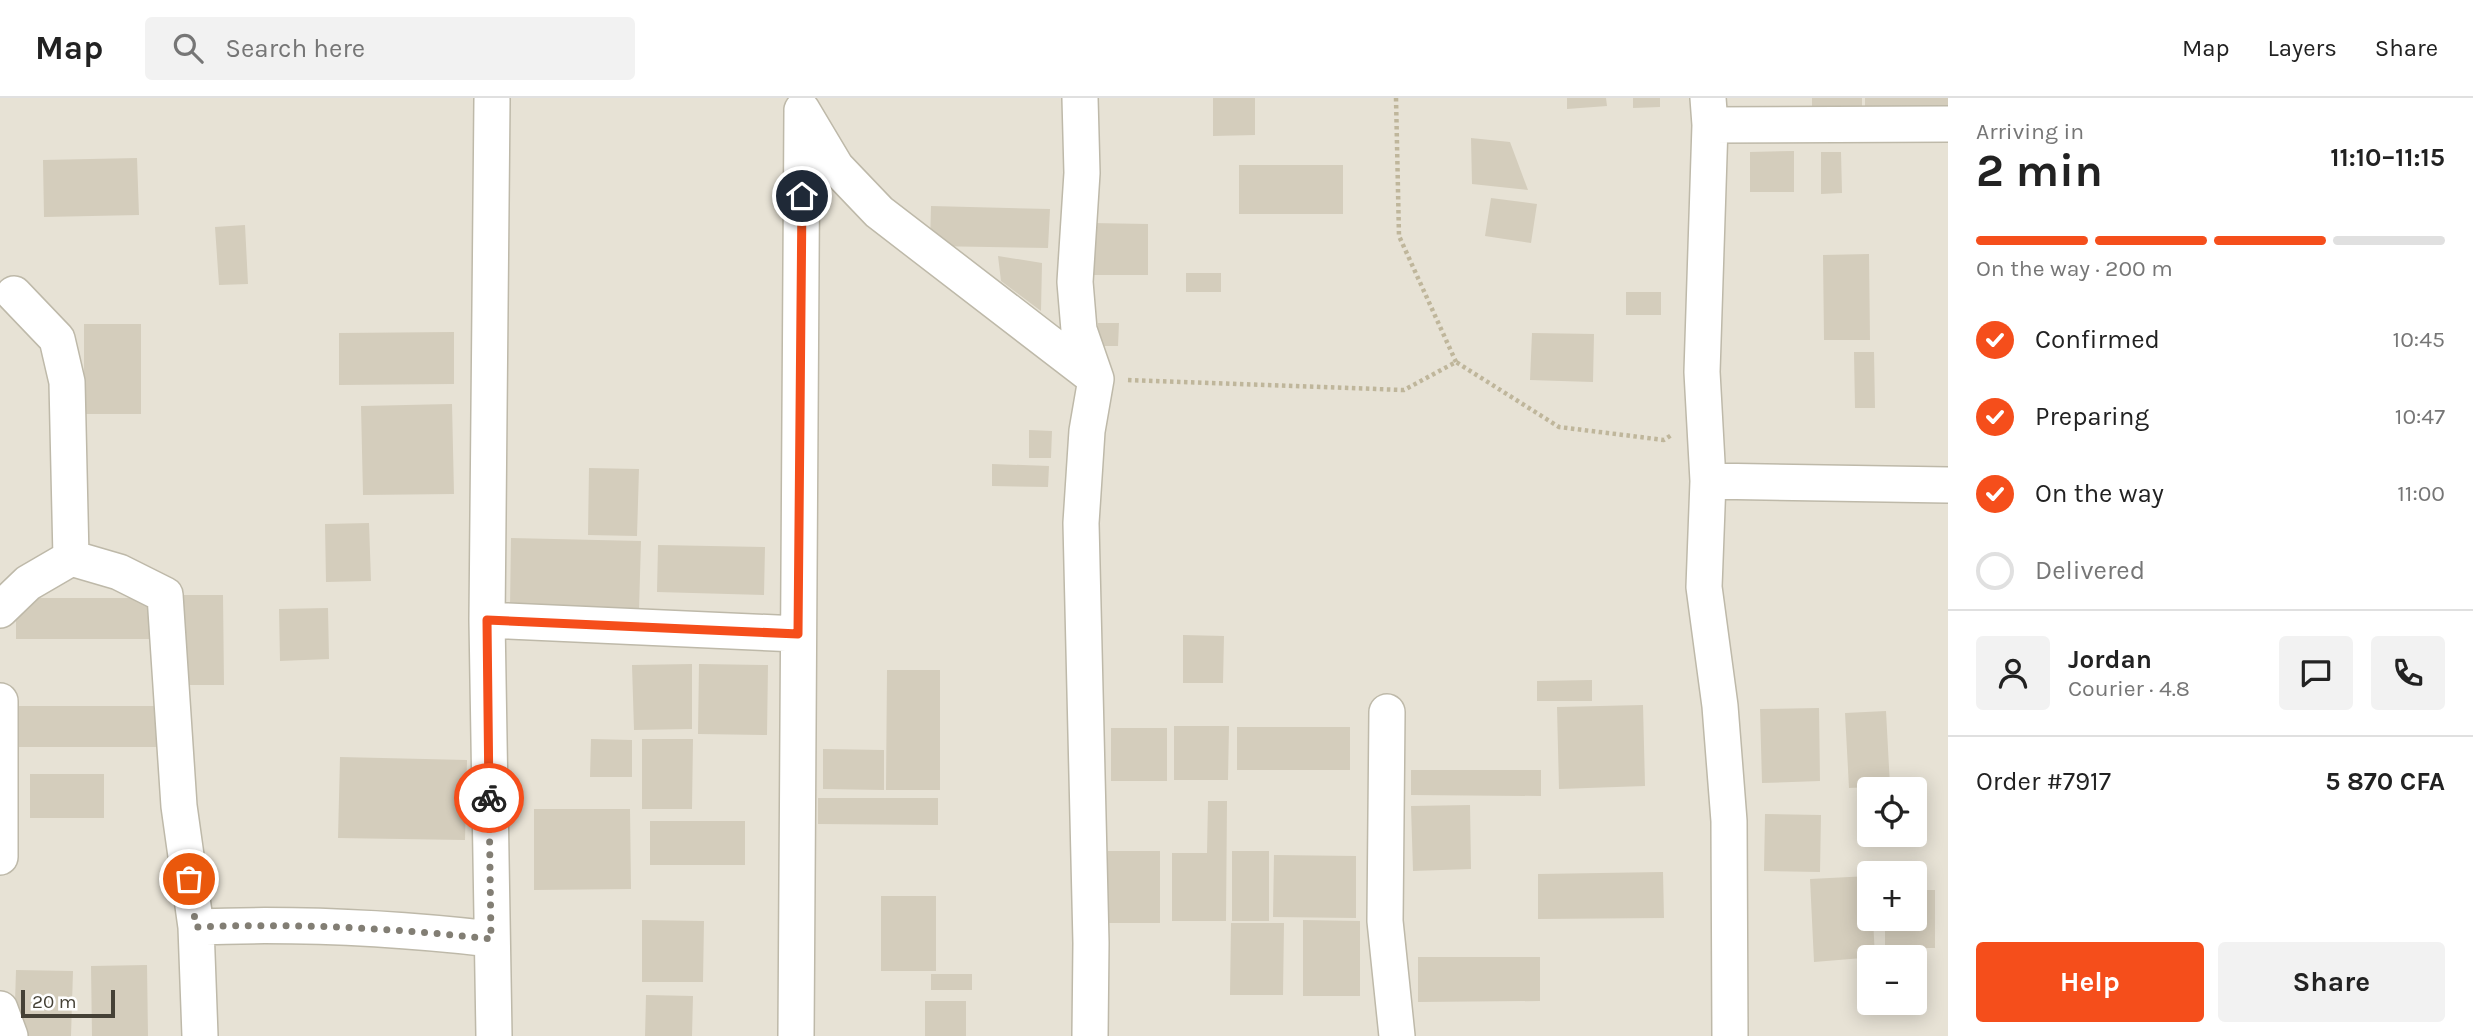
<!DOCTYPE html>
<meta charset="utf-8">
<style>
:root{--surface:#fff;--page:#f2f2f2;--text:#222;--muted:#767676;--line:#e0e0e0;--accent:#f54e1b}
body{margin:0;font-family:Karla,sans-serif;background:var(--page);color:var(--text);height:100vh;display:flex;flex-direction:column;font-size:26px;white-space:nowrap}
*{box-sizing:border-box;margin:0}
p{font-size:23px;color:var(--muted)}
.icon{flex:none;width:38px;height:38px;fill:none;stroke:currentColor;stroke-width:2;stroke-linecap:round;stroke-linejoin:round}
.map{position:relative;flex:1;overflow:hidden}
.side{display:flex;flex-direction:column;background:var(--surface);width:525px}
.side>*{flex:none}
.fabs{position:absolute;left:1857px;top:679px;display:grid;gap:14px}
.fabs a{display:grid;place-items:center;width:70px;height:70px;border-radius:7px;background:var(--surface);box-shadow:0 4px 18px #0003;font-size:35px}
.scale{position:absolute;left:21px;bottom:18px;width:94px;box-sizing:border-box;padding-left:7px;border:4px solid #454136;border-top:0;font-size:19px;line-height:24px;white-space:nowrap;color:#454136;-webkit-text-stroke:5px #fff;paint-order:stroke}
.pin{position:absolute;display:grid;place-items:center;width:60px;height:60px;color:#fff;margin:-30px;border:4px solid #fff;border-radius:50%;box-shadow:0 2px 7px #0007}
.courier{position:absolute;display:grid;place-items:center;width:70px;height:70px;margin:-35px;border:5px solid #f54e1b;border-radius:50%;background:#fff;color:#222;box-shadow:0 2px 9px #0007}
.summary em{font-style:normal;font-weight:700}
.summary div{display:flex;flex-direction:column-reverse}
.summary{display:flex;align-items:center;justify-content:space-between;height:119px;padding:0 28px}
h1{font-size:46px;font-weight:700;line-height:52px}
.bar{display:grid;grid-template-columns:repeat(4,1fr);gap:10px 7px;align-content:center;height:84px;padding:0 28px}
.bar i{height:9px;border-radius:5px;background:var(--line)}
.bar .on{background:var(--accent)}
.bar p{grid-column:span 4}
.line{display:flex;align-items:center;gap:18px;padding:0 28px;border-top:2px solid var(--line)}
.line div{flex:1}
.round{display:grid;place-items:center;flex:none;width:74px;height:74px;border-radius:7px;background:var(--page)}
ol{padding:0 28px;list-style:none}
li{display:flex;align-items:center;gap:21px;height:77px}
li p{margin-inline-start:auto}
li .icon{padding:7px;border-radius:50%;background:var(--accent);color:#fff;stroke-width:4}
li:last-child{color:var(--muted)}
li i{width:38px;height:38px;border:4px solid var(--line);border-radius:50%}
.primary-button{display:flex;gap:14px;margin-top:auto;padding:14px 28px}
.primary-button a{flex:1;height:80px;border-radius:7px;background:var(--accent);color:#fff;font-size:28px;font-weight:700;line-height:80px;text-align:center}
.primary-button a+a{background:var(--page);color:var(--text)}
header{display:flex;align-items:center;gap:42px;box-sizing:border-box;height:98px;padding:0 35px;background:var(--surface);border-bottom:2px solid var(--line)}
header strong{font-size:33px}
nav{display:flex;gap:38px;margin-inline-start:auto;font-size:24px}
.search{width:490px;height:63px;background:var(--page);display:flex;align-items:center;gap:18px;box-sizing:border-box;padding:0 24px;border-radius:7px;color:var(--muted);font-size:26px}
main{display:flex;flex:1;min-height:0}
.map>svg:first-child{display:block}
.residential{fill:#e7e2d5;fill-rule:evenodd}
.building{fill:#d4cdbc}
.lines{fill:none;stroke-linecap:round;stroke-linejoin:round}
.minor-casing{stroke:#beb9a9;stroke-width:38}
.path{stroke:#bfb69b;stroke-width:4.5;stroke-dasharray:3.5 3.5;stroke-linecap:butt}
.minor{stroke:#fff;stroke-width:35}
.done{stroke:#827e74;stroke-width:7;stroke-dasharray:0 12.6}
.route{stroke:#f54e1b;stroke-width:9}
</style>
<header>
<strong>Map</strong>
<div class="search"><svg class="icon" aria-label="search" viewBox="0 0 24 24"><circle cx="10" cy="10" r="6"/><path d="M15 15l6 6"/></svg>Search here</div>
<nav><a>Map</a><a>Layers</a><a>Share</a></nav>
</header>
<main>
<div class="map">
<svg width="1948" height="938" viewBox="0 0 1948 938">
<rect width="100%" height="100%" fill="#f3f0e6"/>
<!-- residential -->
<path class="residential" d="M 0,0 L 1948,0 L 1948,938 L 0,938 ZM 1869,691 L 1914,691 L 1914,737 L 1869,737 ZM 1869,775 L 1914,775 L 1914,821 L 1869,821 ZM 1869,859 L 1914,859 L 1914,905 L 1869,905 Z"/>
<!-- building -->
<path class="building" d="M 1213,0 L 1255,0 L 1255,37 L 1213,38 Z
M 1567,0 L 1606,0 L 1607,8 L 1567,11 Z
M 1633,0 L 1660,0 L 1660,9 L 1633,10 Z
M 1812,0 L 1862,0 L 1862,13 L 1812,14 Z
M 1865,0 L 1948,0 L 1948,10 L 1865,10 Z
M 1471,40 L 1510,44 L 1528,92 L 1472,86 Z
M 1794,53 L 1794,94 L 1750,94 L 1750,54 Z
M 1821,54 L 1841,54 L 1842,95 L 1821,96 Z
M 137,60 L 139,117 L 44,119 L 43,62 Z
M 1239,67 L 1343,67 L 1343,116 L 1239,116 Z
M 1491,100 L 1537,106 L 1531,145 L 1485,138 Z
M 931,108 L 1050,111 L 1048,150 L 930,148 Z
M 1091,125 L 1148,126 L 1148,177 L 1091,177 Z
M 245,127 L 248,186 L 219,187 L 215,129 Z
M 1869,156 L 1870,242 L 1824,242 L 1823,157 Z
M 998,158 L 1042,165 L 1041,213 L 1001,183 Z
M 1186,175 L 1221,175 L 1221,194 L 1186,194 Z
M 1626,194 L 1661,194 L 1661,217 L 1626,217 Z
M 1098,225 L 1119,225 L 1118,248 L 1097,248 Z
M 84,226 L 141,226 L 141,316 L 84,316 Z
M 454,234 L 454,286 L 339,287 L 339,235 Z
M 1532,235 L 1594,236 L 1593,284 L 1530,282 Z
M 1854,254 L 1874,254 L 1875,310 L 1855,310 Z
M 452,306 L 454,396 L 363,397 L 361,308 Z
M 1029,332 L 1052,333 L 1051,360 L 1029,360 Z
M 992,366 L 1049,368 L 1048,389 L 992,388 Z
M 589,370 L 639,371 L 637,438 L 588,437 Z
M 369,425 L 371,483 L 326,484 L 325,426 Z
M 511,440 L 641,443 L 639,512 L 510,509 Z
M 658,447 L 765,449 L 764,497 L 657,494 Z
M 176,497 L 223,497 L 224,587 L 176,587 Z
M 16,500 L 158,500 L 158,541 L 16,541 Z
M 328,510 L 329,561 L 280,563 L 279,511 Z
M 1183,537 L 1224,538 L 1223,585 L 1183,585 Z
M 692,566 L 692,631 L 634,632 L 632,567 Z
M 699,566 L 768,567 L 767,637 L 698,636 Z
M 887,572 L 940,572 L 940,692 L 886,692 Z
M 1592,582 L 1592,603 L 1537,603 L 1537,583 Z
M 1643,607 L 1645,688 L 1559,691 L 1557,609 Z
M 19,608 L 159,608 L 159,649 L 19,649 Z
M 1819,610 L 1820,683 L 1762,685 L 1760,611 Z
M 1886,613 L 1890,688 L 1849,690 L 1845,615 Z
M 1174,628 L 1229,628 L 1228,682 L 1174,682 Z
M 1237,629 L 1350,629 L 1350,672 L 1237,672 Z
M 1111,630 L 1167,630 L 1167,683 L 1111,683 Z
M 591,641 L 632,642 L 632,679 L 590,679 Z
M 642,641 L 693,641 L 692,711 L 642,711 Z
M 823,651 L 884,652 L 884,692 L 823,691 Z
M 340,659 L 467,662 L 465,742 L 338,740 Z
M 1411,672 L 1541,672 L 1541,698 L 1411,697 Z
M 30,676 L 104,676 L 104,720 L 30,720 Z
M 818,700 L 938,700 L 938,727 L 818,726 Z
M 1208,703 L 1227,703 L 1226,823 L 1172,823 L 1172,755 L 1207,755 Z
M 1470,707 L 1471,771 L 1413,773 L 1411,708 Z
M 534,711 L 630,711 L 631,791 L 534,792 Z
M 1765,716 L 1821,717 L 1820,774 L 1764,773 Z
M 650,723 L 745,723 L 745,767 L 650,767 Z
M 1108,753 L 1160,753 L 1160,825 L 1108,825 Z
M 1232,753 L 1269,753 L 1269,823 L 1232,823 Z
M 1274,757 L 1356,758 L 1356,820 L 1273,819 Z
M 1663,774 L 1664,820 L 1538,821 L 1538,776 Z
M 1869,778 L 1869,821 L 1873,821 L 1875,859 L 1814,864 L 1810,781 Z
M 1914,792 L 1935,792 L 1935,850 L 1885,850 L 1885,821 L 1914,821 Z
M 881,798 L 936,798 L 936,873 L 881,873 Z
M 642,822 L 704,823 L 703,884 L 642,884 Z
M 1303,822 L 1360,823 L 1360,898 L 1303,898 Z
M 1231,825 L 1284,825 L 1283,897 L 1230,897 Z
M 1418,859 L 1540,859 L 1540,903 L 1418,904 Z
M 147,867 L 148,938 L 92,938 L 91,868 Z
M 16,872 L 73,873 L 71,938 L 14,938 Z
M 931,876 L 972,876 L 972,892 L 931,892 Z
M 646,897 L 693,898 L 692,938 L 645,938 Z
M 925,903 L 966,903 L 966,938 L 925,938 Z"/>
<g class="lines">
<defs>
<path id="minor" d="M 1080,0 L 1082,75 L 1075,184 L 1079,232 L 1096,281 L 1087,333 L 1081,425 L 1091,845 L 1090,938
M 1708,0 L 1710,27 L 1702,274 L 1708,383 L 1704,489 L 1720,608 L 1729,723 L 1730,938
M 492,2 L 487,522 L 494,938
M 802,12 L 836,69 L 879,114 L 1096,281
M 1710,27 L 1948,26
M 14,196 L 57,241 L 67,284 L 71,460
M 1708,383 L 1948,387
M 0,512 L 28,485 L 71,460 L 119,474 L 165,497 L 179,708 L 196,829 L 200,938
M 487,522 L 798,536
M 0,603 L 0,759
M 1387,614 L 1385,823 L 1397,938
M 196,829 C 294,825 394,830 491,841
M 0,911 L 10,938
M 796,938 L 802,14"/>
</defs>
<!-- minor casing -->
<use href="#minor" class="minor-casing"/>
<!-- path -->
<path class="path" d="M 1396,0 L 1399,138 L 1456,264
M 1128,282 L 1404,292 L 1456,264 L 1559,329 L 1664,342 L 1673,336"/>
<!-- minor -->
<use href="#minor" class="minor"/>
</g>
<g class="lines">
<!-- done -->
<path class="done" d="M 189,781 L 196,829 C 294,825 394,830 491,841 L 489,700"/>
<!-- route -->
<path class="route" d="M 489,700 L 487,522 L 798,536 L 802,98"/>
</g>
</svg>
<div class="fabs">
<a><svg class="icon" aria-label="locate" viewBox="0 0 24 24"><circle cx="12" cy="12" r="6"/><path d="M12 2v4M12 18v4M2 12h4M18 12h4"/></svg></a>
<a>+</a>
<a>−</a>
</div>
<div class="scale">20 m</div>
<div class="pin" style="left:189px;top:781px;background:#ea580c"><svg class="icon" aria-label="bag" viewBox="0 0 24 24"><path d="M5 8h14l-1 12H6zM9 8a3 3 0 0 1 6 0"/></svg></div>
<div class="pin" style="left:802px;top:98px;background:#1f2937"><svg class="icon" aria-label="home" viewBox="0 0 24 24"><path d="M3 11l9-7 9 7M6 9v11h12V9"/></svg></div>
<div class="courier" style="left:489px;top:700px"><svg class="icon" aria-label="bike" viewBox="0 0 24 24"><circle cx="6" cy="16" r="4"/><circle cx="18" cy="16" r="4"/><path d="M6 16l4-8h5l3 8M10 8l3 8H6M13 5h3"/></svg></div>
</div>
<section class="side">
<div class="summary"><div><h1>2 min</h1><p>Arriving in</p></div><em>11:10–11:15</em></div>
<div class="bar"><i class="on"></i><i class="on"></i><i class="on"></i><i></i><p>On the way · 200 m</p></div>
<ol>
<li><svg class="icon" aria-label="check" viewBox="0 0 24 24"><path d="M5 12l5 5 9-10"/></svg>Confirmed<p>10:45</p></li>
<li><svg class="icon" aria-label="check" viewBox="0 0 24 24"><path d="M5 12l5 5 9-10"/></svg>Preparing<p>10:47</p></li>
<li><svg class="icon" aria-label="check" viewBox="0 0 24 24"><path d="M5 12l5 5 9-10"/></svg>On the way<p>11:00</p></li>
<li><i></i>Delivered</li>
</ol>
<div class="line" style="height:126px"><a class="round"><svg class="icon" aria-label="person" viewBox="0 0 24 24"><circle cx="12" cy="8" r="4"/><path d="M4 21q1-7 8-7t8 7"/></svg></a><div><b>Jordan</b><p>Courier · 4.8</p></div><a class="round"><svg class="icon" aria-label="chat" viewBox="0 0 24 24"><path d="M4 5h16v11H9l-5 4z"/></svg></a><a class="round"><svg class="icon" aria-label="phone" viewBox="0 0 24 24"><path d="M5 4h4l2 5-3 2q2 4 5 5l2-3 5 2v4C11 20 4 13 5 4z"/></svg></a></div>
<div class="line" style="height:91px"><div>Order #7917</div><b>5 870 CFA</b></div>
<div class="primary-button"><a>Help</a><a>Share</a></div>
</section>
</main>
